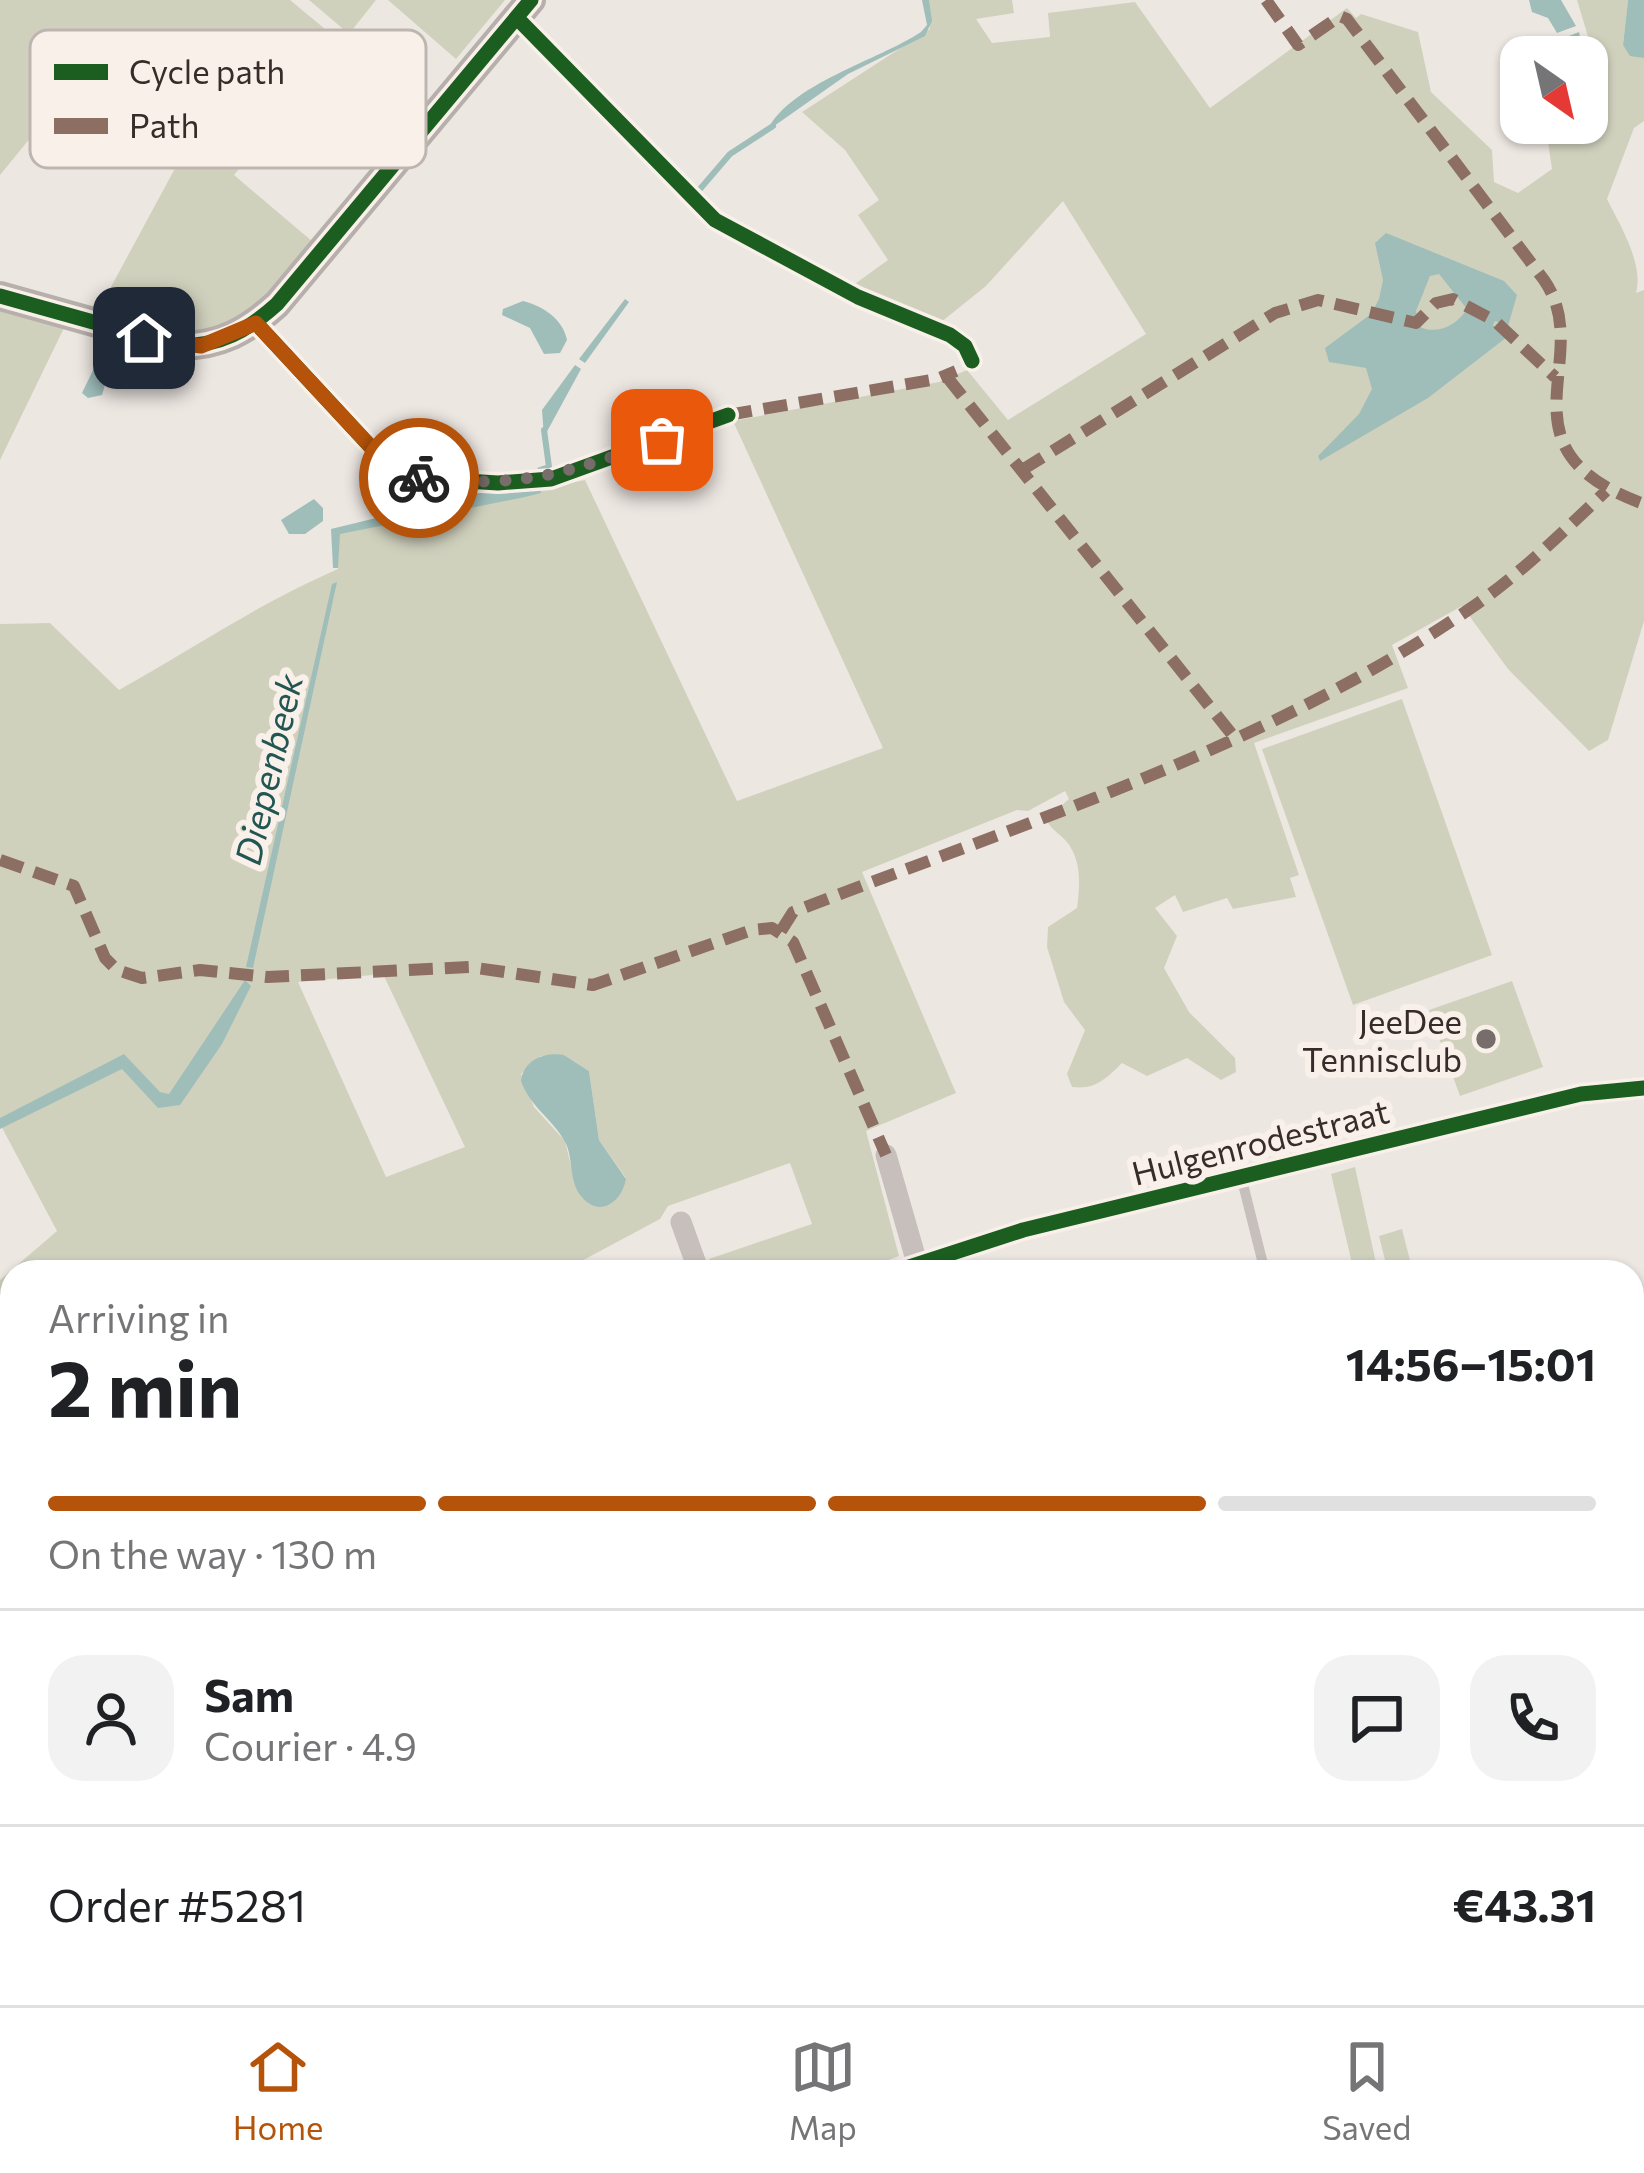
<!DOCTYPE html>
<meta charset="utf-8">
<style>
:root{--surface:#fff;--page:#f2f2f2;--text:#202124;--muted:#757577;--line:#e0e0e0;--accent:#b45309}
body{margin:0;font-family:Commissioner,sans-serif;background:var(--page);color:var(--text);height:100vh;display:flex;flex-direction:column;font-size:45px;white-space:nowrap}
*{box-sizing:border-box;margin:0}
p{font-size:39px;color:var(--muted)}
.icon{flex:none;width:66px;height:66px;fill:none;stroke:currentColor;stroke-width:2;stroke-linecap:round;stroke-linejoin:round}
.map{position:relative;flex:1;overflow:hidden}
.sheet{position:absolute;left:0px;top:1260px;width:1644px;height:747px;display:flex;flex-direction:column;background:var(--surface);border-radius:36px 36px 0 0;box-shadow:0 3px 9px #0004}
.sheet>*{flex:none}
.needle{width:78px;rotate:146deg}
.tools{position:absolute;left:1500px;top:36px;display:grid;gap:24px}
.tools a{display:grid;place-items:center;width:108px;height:108px;border-radius:24px;background:var(--surface);box-shadow:0 3px 9px #0004;font-size:60px}
.pin{position:absolute;display:grid;place-items:center;width:102px;height:102px;color:#fff;margin:-51px;border-radius:24px;box-shadow:0 6px 18px #0006}
.courier{position:absolute;display:grid;place-items:center;width:120px;height:120px;margin:-60px;border:9px solid #b45309;border-radius:50%;background:#fff;color:#222;box-shadow:0 3px 15px #0007}
.head em{font-style:normal;font-weight:700}
.head div{display:flex;flex-direction:column-reverse}
.head{display:flex;align-items:center;justify-content:space-between;height:204px;padding:0 48px}
h1{font-size:78px;font-weight:700;line-height:90px}
.bar{display:grid;grid-template-columns:repeat(4,1fr);gap:18px 12px;align-content:center;height:144px;padding:0 48px}
.bar i{height:15px;border-radius:9px;background:var(--line)}
.bar .current{background:var(--accent)}
.bar p{grid-column:span 4}
.line{display:flex;align-items:center;gap:30px;padding:0 48px;border-top:3px solid var(--line)}
.line div{flex:1}
.round{display:grid;place-items:center;flex:none;width:126px;height:126px;border-radius:36px;background:var(--page)}
.dock{display:flex;justify-content:space-around;align-items:center;height:168px;border-top:3px solid var(--line);background:var(--surface);font-size:33px;color:var(--muted)}
.dock a{display:grid;justify-items:center;gap:6px}
.dock .current{color:var(--accent)}
.map>svg:first-child{display:block}
.green{fill:#d0d1bd;fill-rule:evenodd}
.water{fill:#9fbeba;fill-rule:evenodd}
.lines{fill:none;stroke-linecap:round;stroke-linejoin:round}
.stream{stroke:#9fbeba;stroke-width:6}
.lane{stroke:#c6bfbb;stroke-width:10}
.street{stroke:#c6bfbb;stroke-width:21}
.secondary{stroke:#b7afac;stroke-width:30}
.quiet{stroke:#8d6e63;stroke-width:12;stroke-dasharray:24 12;stroke-linecap:butt}
.cycleway-casing{stroke:#f9f0ea;stroke-width:22}
.cycleway{stroke:#1b5e20;stroke-width:15}
.done{stroke:#776d6a;stroke-width:12;stroke-dasharray:0 21.6}
.route{stroke:#b45309;stroke-width:15}
.poi-dot{fill:#776d6a;stroke:#f9f0ea;stroke-width:4.5}
.labels{text-anchor:middle;dominant-baseline:central;stroke-width:12;stroke-linejoin:round;paint-order:stroke}
.poi-label{font-size:33px;fill:#372c29;stroke:#f9f0ea;text-anchor:end}
.street-label{font-size:33px;fill:#372c29;stroke:#f9f0ea}
.water-label{font-size:36px;font-style:italic;fill:#215653;stroke:#f9f0ea}
.key{fill:#f9f0ea;stroke:#bfb5b0;stroke-width:3}
.key-label{font-size:33px;fill:#372c29}
</style>
<div class="map">
<svg width="1644" height="2005" viewBox="0 0 1644 2005">
<rect width="100%" height="100%" fill="#ede7e2"/>
<!-- green -->
<path class="green" d="M 0,0 L 290,0 L 342,43 L 234,175 L 313,242 L 254,310 L 195,335 L 98,311 L 193,135 L 95,59 L 0,175 Z
M 309,0 L 376,0 L 349,34 Z
M 388,0 L 505,0 L 456,59 Z
M 924,0 L 1012,0 L 1014,13 L 976,19 L 992,43 L 1050,37 L 1048,13 L 1135,2 L 1210,108 L 1347,8 L 1356,18 L 1361,14 L 1418,32 L 1431,92 L 1492,150 L 1494,182 L 1518,193 L 1552,169 L 1547,135 L 1558,123 L 1587,123 L 1593,53 L 1577,0 L 1628,0 L 1623,45 L 1644,58 L 1644,121 L 1634,128 L 1607,199 C 1620,225 1644,264 1636,293 L 1644,290 L 1644,621 L 1608,740 L 1589,751 L 1508,669 L 1462,606 L 1392,645 L 1408,688 L 1254,743 L 1299,875 L 1290,878 L 1296,897 L 1233,909 L 1227,898 L 1183,912 L 1175,895 L 1155,908 L 1177,936 L 1164,968 L 1189,1012 L 1235,1058 L 1236,1072 L 1221,1080 L 1187,1058 L 1147,1076 L 1122,1063 C 1106,1079 1095,1090 1072,1087 L 1067,1074 L 1085,1030 L 1064,1002 L 1047,947 L 1048,927 L 1077,908 C 1080,884 1082,860 1066,841 C 1058,832 1051,830 1046,819 L 1069,799 L 1065,791 L 1028,811 L 1017,810 L 862,872 L 956,1093 L 866,1131 L 899,1256 L 856,1272 L 713,1272 L 709,1259 L 812,1224 L 790,1163 L 668,1206 L 660,1219 L 561,1272 L 12,1272 L 12,1372 L 0,1378 L 0,1280 L 57,1231 L 0,1124 L 0,624 L 50,623 L 119,690 C 192,649 261,602 338,569 L 332,531 L 585,480 L 737,801 L 883,748 L 733,421 L 939,382 L 967,370 L 1008,420 L 1146,334 L 1063,201 L 986,286 L 940,323 L 852,286 L 888,260 L 858,215 L 879,200 L 845,150 L 802,112 L 930,29 ZM 383,974 L 465,1147 L 386,1177 L 298,982 ZM 564,1055 L 589,1071 L 599,1140 L 626,1178 L 576,1187 L 565,1141 L 534,1107 L 521,1074 L 541,1056 Z
M 0,309 L 64,328 L 0,460 Z
M 1402,699 L 1492,955 L 1353,1005 L 1262,749 Z
M 1512,981 L 1543,1067 L 1460,1096 L 1429,1010 Z
M 1355,1167 L 1378,1272 L 1354,1272 L 1331,1174 Z
M 1402,1229 L 1413,1272 L 1388,1272 L 1379,1236 Z
M 740,1995 L 811,1995 L 817,2005 L 746,2005 Z
M 996,1995 L 1234,1995 L 1217,2005 L 999,2005 Z"/>
<!-- water -->
<path class="water" d="M 922,0 L 929,0 L 932,21 L 925,36 L 848,74 L 767,131 C 789,84 879,60 921,32 L 927,25 Z
M 1529,0 L 1561,0 L 1576,26 L 1557,33 L 1548,18 L 1532,12 Z
M 1628,0 L 1644,0 L 1644,58 L 1630,56 L 1623,45 Z
M 1579,32 L 1584,57 L 1555,57 L 1559,40 Z
M 1386,233 L 1504,281 L 1517,295 L 1508,326 L 1495,321 L 1493,325 L 1507,337 L 1428,398 L 1320,461 L 1318,456 L 1359,414 L 1372,389 L 1366,368 L 1329,362 L 1325,348 L 1371,314 L 1379,299 L 1383,280 L 1375,243 ZM 1439,274 L 1467,309 C 1457,325 1438,335 1420,327 L 1416,311 L 1430,276 Z
M 625,299 L 629,302 L 585,363 L 579,359 Z
M 523,301 C 543,306 563,319 567,340 L 560,353 L 544,354 L 530,328 L 502,315 L 503,309 Z
M 96,364 L 109,371 L 102,395 L 88,398 L 82,393 Z
M 575,365 L 581,369 L 544,437 L 542,410 Z
M 539,485 L 541,493 L 525,497 L 340,534 L 338,568 L 333,568 L 331,529 L 479,493 Z
M 314,499 L 323,508 L 323,521 L 305,534 L 289,534 L 281,520 Z
M 337,582 L 253,968 L 246,967 L 332,584 Z
M 245,980 L 251,986 L 222,1044 L 180,1105 L 158,1108 L 122,1069 L 0,1129 L 0,1118 L 124,1054 L 160,1092 L 169,1094 Z
M 564,1055 L 589,1071 L 599,1140 L 626,1179 C 622,1202 599,1219 581,1196 C 568,1180 574,1158 565,1142 C 553,1119 530,1107 521,1081 C 524,1059 545,1052 564,1055 Z"/>
<g class="lines">
<!-- stream -->
<path class="stream" d="M 700,189 L 730,154 L 773,126
M 540,470 L 549,467 L 544,430"/>
<!-- lane -->
<path class="lane" d="M 1241,1176 L 1265,1272"/>
<!-- street -->
<path class="street" d="M 517,18 L 715,220 L 858,297 L 950,335 L 965,346 L 972,361
M 256,323 L 382,459 L 417,478 L 498,483 L 551,479 L 728,415
M 886,1155 L 917,1263
M 681,1222 L 699,1272
M 894,1272 L 1023,1230 L 1581,1094 L 1644,1088
M 1632,1897 L 1644,1891
M 0,1955 L 12,1973
M 26,1995 L 33,2005
M 339,1995 L 345,2005
M 720,1995 L 726,2005
M 1401,1995 L 1407,2005
M 65,2005 L 80,1995
M 1434,2005 L 1453,1995"/>
<!-- secondary -->
<path class="secondary" d="M 0,296 L 179,346 C 220,346 247,331 277,304 L 531,0"/>
<!-- quiet -->
<path class="quiet" d="M 1266,0 L 1298,45 L 1340,16 L 1347,19 L 1544,280 C 1598,357 1490,449 1644,504
M 947,377 L 1234,737
M 728,415 L 937,379 L 956,371
M 1022,470 L 1275,313 L 1318,300 L 1416,323 L 1436,303 L 1453,299 L 1495,321 L 1555,377
M 0,860 L 74,886 L 105,958 L 117,970 L 142,978 L 200,970 L 267,977 L 470,967 L 593,985 L 752,930 L 772,928 L 793,942 L 886,1155
M 781,931 L 793,912 C 1020,824 1265,749 1468,610 C 1517,577 1563,532 1606,491
M 0,1955 L 12,1973
M 26,1995 L 33,2005
M 720,1995 L 726,2005
M 791,1995 L 797,2005
M 340,1996 L 342,1995"/>
<defs>
<path id="cycleway" d="M 517,18 L 715,220 L 858,297 L 950,335 L 965,346 L 972,361
M 0,296 L 179,346 C 220,346 247,331 277,304 L 531,0
M 256,323 L 382,459 L 417,478 L 498,483 L 551,479 L 728,415
M 894,1272 L 1023,1230 L 1581,1094 L 1644,1088"/>
</defs>
<!-- cycleway casing -->
<use href="#cycleway" class="cycleway-casing"/>
<!-- cycleway -->
<use href="#cycleway" class="cycleway"/>
</g>
<g class="lines">
<!-- done -->
<path class="done" d="M 419,478 C 525,489 565,473 662,440"/>
<!-- route -->
<path class="route" d="M 144,338 L 201,346 L 256,323 L 382,459 L 397,472 L 419,478"/>
</g>
<!-- markers -->
<circle class="poi-dot" cx="1486" cy="1039" r="12"/>
<g class="labels">
<!-- poi labels -->
<g class="poi-label">
<text x="1462" y="1020">JeeDee<tspan x="1462" dy="38">Tennisclub</tspan></text>
</g>
<!-- street labels -->
<g class="street-label">
<text transform="translate(1260 1141) rotate(-14)">Hulgenrodestraat</text>
</g>
<!-- water labels -->
<g class="water-label">
<text transform="translate(267 769) rotate(-77)">Diepenbeek</text>
</g>
</g>
<!-- legend -->
<rect x="30" y="30" width="396" height="138" rx="18" class="key"/>
<rect x="54" y="64" width="54" height="16" fill="#1b5e20"/>
<rect x="54" y="118" width="54" height="16" fill="#8d6e63"/>
<g class="key-label">
<text x="129" y="84">Cycle path</text>
<text x="129" y="138">Path</text>
</g>
</svg>
<div class="tools">
<a><svg class="needle" viewBox="-14 -14 28 28"><path d="M0-13l5 13h-10z" fill="#e53935"/><path d="M0 13l5-13h-10z" fill="#757577"/></svg></a>
</div>
<div class="pin" style="left:662px;top:440px;background:#ea580c"><svg class="icon" aria-label="bag" viewBox="0 0 24 24"><path d="M5 8h14l-1 12H6zM9 8a3 3 0 0 1 6 0"/></svg></div>
<div class="pin" style="left:144px;top:338px;background:#1f2937"><svg class="icon" aria-label="home" viewBox="0 0 24 24"><path d="M3 11l9-7 9 7M6 9v11h12V9"/></svg></div>
<div class="courier" style="left:419px;top:478px"><svg class="icon" aria-label="bike" viewBox="0 0 24 24"><circle cx="6" cy="16" r="4"/><circle cx="18" cy="16" r="4"/><path d="M6 16l4-8h5l3 8M10 8l3 8H6M13 5h3"/></svg></div>
<section class="sheet">
<div class="head"><div><h1>2 min</h1><p>Arriving in</p></div><em>14:56–15:01</em></div>
<div class="bar"><i class="current"></i><i class="current"></i><i class="current"></i><i></i><p>On the way · 130 m</p></div>
<div class="line" style="height:216px"><a class="round"><svg class="icon" aria-label="person" viewBox="0 0 24 24"><circle cx="12" cy="8" r="4"/><path d="M4 21q1-7 8-7t8 7"/></svg></a><div><b>Sam</b><p>Courier · 4.9</p></div><a class="round"><svg class="icon" aria-label="chat" viewBox="0 0 24 24"><path d="M4 5h16v11H9l-5 4z"/></svg></a><a class="round"><svg class="icon" aria-label="phone" viewBox="0 0 24 24"><path d="M5 4h4l2 5-3 2q2 4 5 5l2-3 5 2v4C11 20 4 13 5 4z"/></svg></a></div>
<div class="line" style="height:156px"><div>Order #5281</div><b>€43.31</b></div>
</section>
</div>
<nav class="dock">
<a class="current"><svg class="icon" aria-label="home" viewBox="0 0 24 24"><path d="M3 11l9-7 9 7M6 9v11h12V9"/></svg>Home</a>
<a><svg class="icon" aria-label="map" viewBox="0 0 24 24"><path d="M3 6l6-2 6 2 6-2v14l-6 2-6-2-6 2zM9 4v14M15 6v14"/></svg>Map</a>
<a><svg class="icon" aria-label="saved" viewBox="0 0 24 24"><path d="M7 4h10v16l-5-4-5 4z"/></svg>Saved</a>
</nav>
